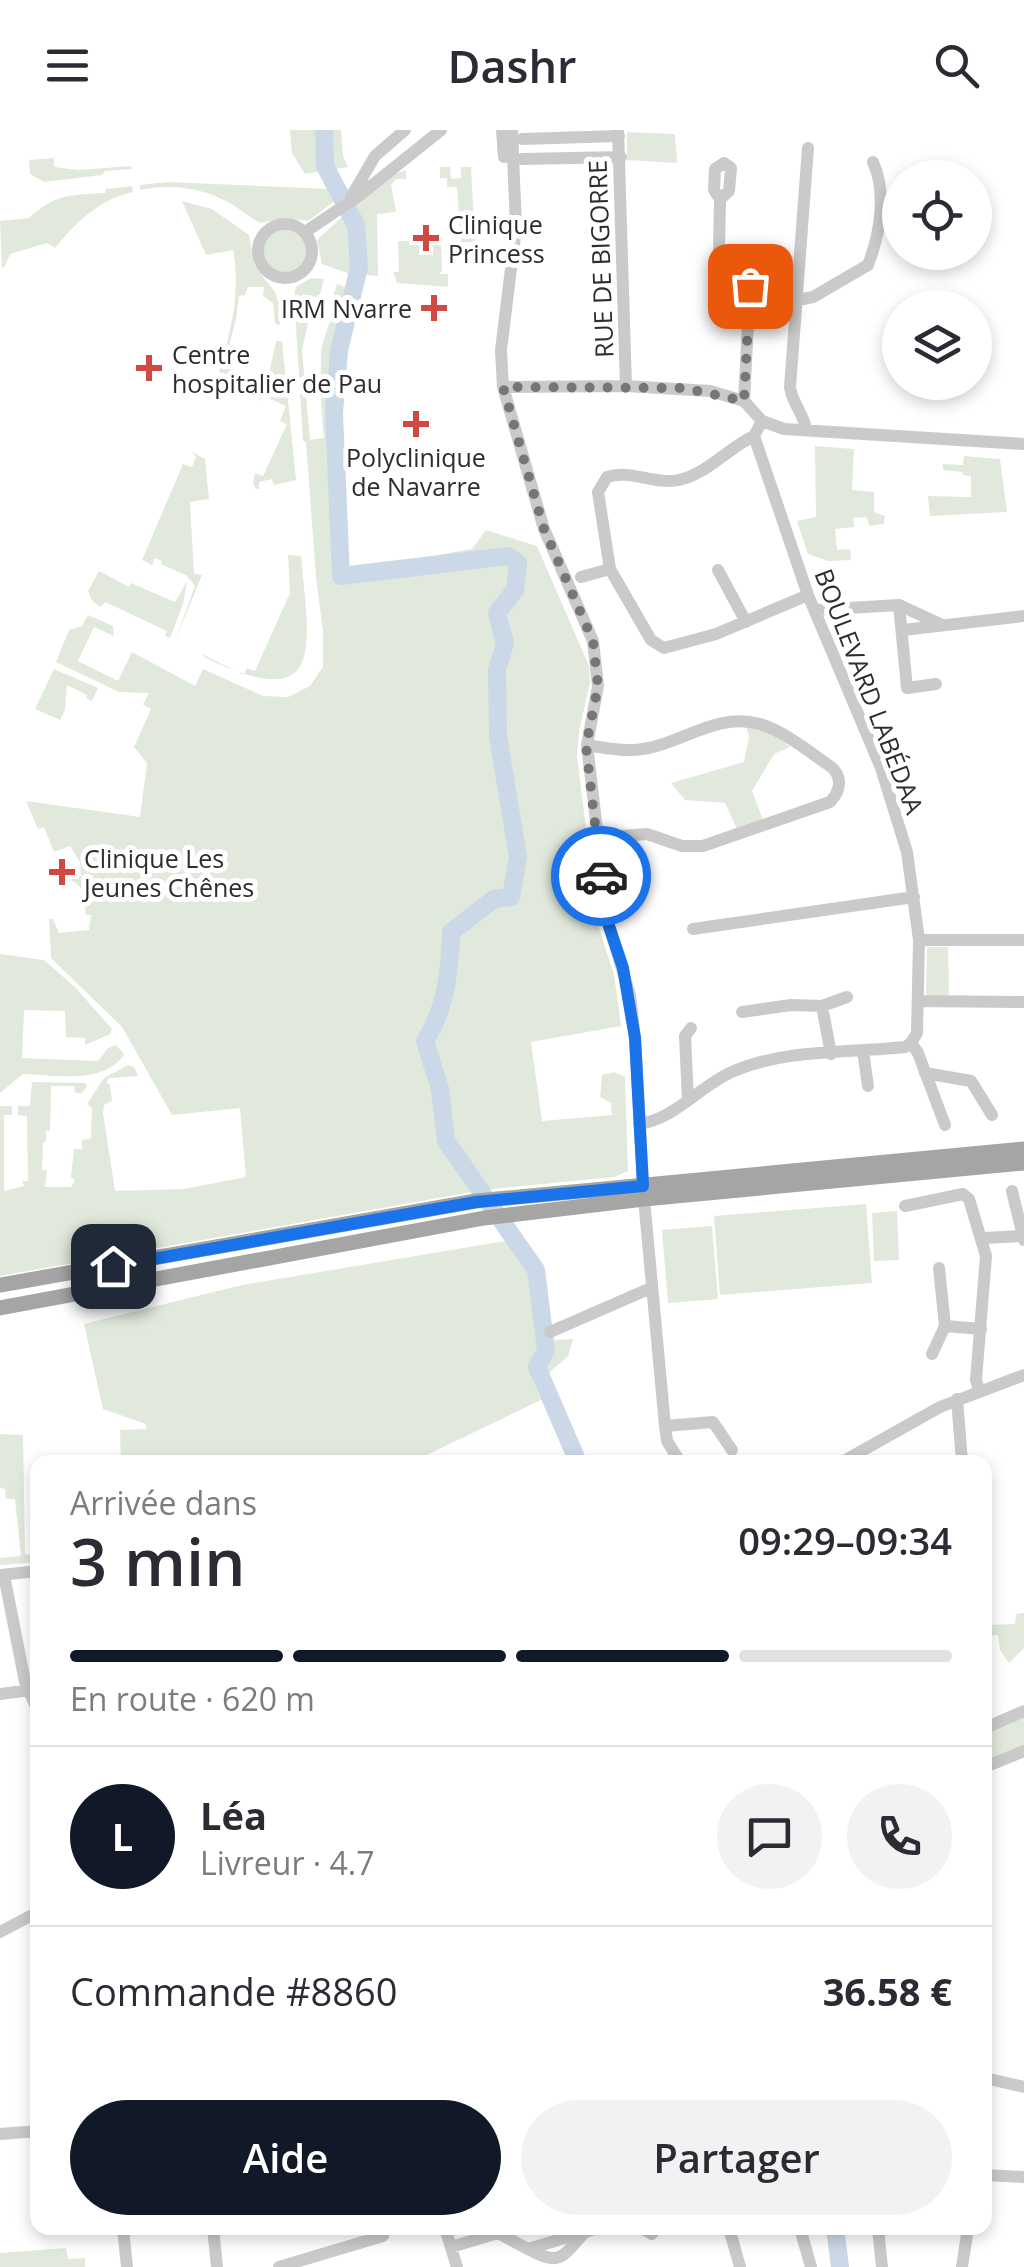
<!DOCTYPE html>
<html lang="fr">
<meta charset="utf-8">
<style>
:root{--surface:#fff;--page:#f2f2f3;--text:#2b2b33;--muted:#7c7c81;--line:#e1e1e2;--accent:#111827}
body{margin:0;font-family:"Open Sans",sans-serif;background:var(--page);color:var(--text);height:100vh;display:flex;flex-direction:column;font-size:38px;white-space:nowrap}
*{box-sizing:border-box;margin:0}
p{font-size:32px;color:var(--muted)}
.icon{flex:none;width:55px;height:55px;fill:none;stroke:currentColor;stroke-width:2;stroke-linecap:round;stroke-linejoin:round}
.map{position:relative;flex:1;overflow:hidden}
.details{position:absolute;left:30px;top:1325px;width:962px;height:780px;display:flex;flex-direction:column;background:var(--surface);border-radius:20px;box-shadow:0 5px 15px #0003}
.details>*{flex:none}
.controls{position:absolute;left:882px;top:30px;display:grid;gap:20px}
.controls a{display:grid;place-items:center;width:110px;height:110px;border-radius:50%;background:var(--surface);box-shadow:0 5px 15px #0003;font-size:50px}
.pin{position:absolute;display:grid;place-items:center;width:85px;height:85px;color:#fff;margin:-42px;border-radius:20px;box-shadow:0 5px 15px #0006}
.courier{position:absolute;display:grid;place-items:center;width:100px;height:100px;margin:-50px;border:8px solid #1a73e8;border-radius:50%;background:#fff;color:#222;box-shadow:0 2px 12px #0007}
.headline em{font-style:normal;font-weight:600}
.headline div{display:flex;flex-direction:column-reverse}
.headline{display:flex;align-items:center;justify-content:space-between;height:170px;padding:0 40px}
h1{font-size:65px;font-weight:600;line-height:75px}
.bar{display:grid;grid-template-columns:repeat(4,1fr);gap:15px 10px;align-content:center;height:120px;padding:0 40px}
.bar i{height:12px;border-radius:8px;background:var(--line)}
.bar .selected{background:var(--accent)}
.bar p{grid-column:span 4}
.line{display:flex;align-items:center;gap:25px;padding:0 40px;border-top:2px solid var(--line)}
.line div{flex:1}
.round{display:grid;place-items:center;flex:none;width:105px;height:105px;border-radius:52px;background:var(--page)}
.button{display:flex;gap:20px;margin-top:auto;padding:20px 40px}
.button a{flex:1;height:115px;border-radius:60px;background:var(--accent);color:#fff;font-size:40px;font-weight:600;line-height:115px;text-align:center}
.button a+a{background:var(--page);color:var(--text)}
header{display:flex;justify-content:space-between;align-items:center;height:130px;padding:0 40px;background:var(--surface);font-size:45px;font-weight:600}
.map>svg:first-child{display:block}
.green{fill:#e1e9dc}
.lines{fill:none;stroke-linecap:round;stroke-linejoin:round}
.river{stroke:#cad8e7;stroke-width:18}
.minor{stroke:#cacaca;stroke-width:12}
.major{stroke:#a5a5a5;stroke-width:15}
.done{stroke:#767676;stroke-width:10;stroke-dasharray:0 18}
.route{stroke:#1a73e8;stroke-width:12}
.poi-dot{fill:#d04a43;stroke:#fff;stroke-width:4}
.labels{text-anchor:middle;dominant-baseline:central;stroke-width:10;stroke-linejoin:round;paint-order:stroke}
.poi-label{font-size:25px;fill:#2d2d2d;stroke:#fff;text-anchor:start}
.street-label{font-size:25px;fill:#2d2d2d;stroke:#fff}
</style>
<header><svg class="icon" aria-label="menu" viewBox="0 0 24 24"><path d="M4 6h16M4 12h16M4 18h16"/></svg>Dashr<svg class="icon" aria-label="search" viewBox="0 0 24 24"><circle cx="10" cy="10" r="6"/><path d="M15 15l6 6"/></svg></header>
<div class="map">
<svg width="1024" height="2137" viewBox="0 0 1024 2137">
<rect width="100%" height="100%" fill="#fff"/>
<!-- green -->
<path class="green" d="M 290,0 L 341,0 L 343,26 L 348,37 L 305,44 L 292,23 Z
M 627,2 L 675,4 L 677,33 L 627,30 Z
M 54,28 L 54,37 L 79,40 L 131,36 L 132,39 L 105,41 L 102,45 L 44,52 L 30,44 L 29,30 Z
M 440,37 L 450,37 L 451,49 L 461,48 L 461,37 L 471,37 L 475,112 L 461,112 L 457,57 L 447,57 L 447,48 L 440,48 Z
M 406,40 L 406,49 L 396,49 L 391,55 L 396,82 L 377,84 L 378,146 L 366,145 L 365,103 L 354,76 L 392,45 Z
M 168,52 L 330,59 L 339,68 L 308,91 L 283,88 L 260,93 C 250,88 243,81 233,75 C 205,58 172,53 140,60 L 140,55 Z
M 132,56 L 133,62 C 99,70 77,91 55,118 L 47,113 L 10,124 L 4,138 L 2,137 L 0,91 L 29,88 C 55,64 70,65 105,63 L 106,59 Z
M 182,71 L 212,79 L 249,105 L 254,135 L 275,162 L 279,175 L 280,195 L 275,194 L 273,173 L 263,166 L 264,157 L 248,157 L 245,165 L 239,166 L 236,189 L 224,236 L 231,239 L 229,245 L 219,242 C 231,200 241,163 233,120 L 206,125 Z
M 348,81 C 357,99 362,125 356,146 L 322,134 L 317,110 Z
M263 122a22 22 0 1 1 44 0a22 22 0 1 1-44 0Z
M 441,110 L 442,141 L 439,144 L 448,144 L 448,157 L 397,153 L 393,142 L 399,142 L 398,111 Z
M 311,148 L 324,149 L 319,168 L 303,164 L 299,183 L 309,188 L 302,220 L 310,310 L 324,308 C 321,281 320,254 321,226 C 321,211 330,194 335,179 L 330,176 L 337,154 L 348,158 L 336,219 L 329,310 L 344,442 L 472,419 L 486,400 L 537,416 L 589,536 L 590,552 L 579,602 L 577,626 L 598,795 L 614,844 L 621,896 L 531,912 L 542,991 L 612,985 L 611,973 L 600,967 L 602,945 L 614,942 L 625,947 L 628,1041 L 614,1047 L 483,1060 L 0,1146 L 0,976 L 12,976 L 12,985 L 4,985 L 4,1061 L 24,1056 L 22,1051 L 28,1051 L 27,986 L 18,985 L 18,976 L 30,976 L 32,952 L 85,953 L 87,956 L 82,963 L 75,963 L 74,956 L 51,956 L 50,1001 L 46,1001 L 46,1012 L 43,1012 L 42,1040 L 47,1040 L 45,1057 L 71,1057 L 75,1050 L 71,1047 L 74,1019 L 82,1019 L 82,1010 L 91,1009 L 92,978 L 87,974 L 104,948 L 128,935 L 134,937 L 138,946 L 109,948 L 106,952 L 110,955 L 112,971 L 104,975 L 103,983 L 115,1061 L 184,1059 L 246,1047 L 240,978 L 172,985 L 122,897 L 51,828 L 49,789 L 53,789 L 59,803 L 89,800 L 91,785 L 86,785 C 84,770 86,756 70,750 L 81,746 L 80,732 L 70,716 L 54,722 L 44,697 L 38,699 L 26,671 L 140,687 L 147,633 L 134,617 L 151,579 L 143,575 L 149,563 L 119,562 L 56,532 L 69,500 L 82,496 L 88,485 L 113,496 L 114,506 L 94,497 L 78,531 L 118,551 L 132,522 L 195,556 L 203,539 L 263,566 L 288,567 L 310,556 L 323,537 L 323,502 L 316,447 L 306,312 L 303,311 L 294,165 L 296,157 Z
M 276,211 L 282,211 L 296,350 L 274,355 L 272,349 L 259,352 L 259,359 L 256,359 L 253,353 L 255,343 L 263,346 L 287,294 L 280,291 L 286,276 L 264,266 L 259,271 L 259,257 L 266,258 Z
M 815,316 L 854,319 L 852,360 L 874,362 L 874,382 L 885,386 L 884,394 L 869,396 L 867,387 L 853,388 L 854,397 L 835,399 L 837,420 L 850,419 L 851,430 L 828,431 L 808,424 L 797,391 L 816,387 Z
M 192,322 L 205,329 L 209,369 L 190,372 L 194,444 L 202,445 L 175,511 L 195,456 L 187,446 L 161,434 L 162,431 L 155,428 L 152,435 L 142,430 L 183,334 L 192,337 L 196,327 Z
M 964,326 L 1000,329 L 1007,382 L 930,386 L 928,366 L 971,367 L 971,346 L 963,345 L 962,342 L 943,340 L 943,334 L 963,335 Z
M 288,425 L 301,426 C 309,516 327,586 206,528 L 202,524 L 244,545 L 247,538 L 255,541 L 290,463 Z
M 99,441 L 129,457 L 131,453 L 175,472 L 187,451 L 183,474 L 170,508 L 165,506 L 167,501 L 105,472 L 101,477 L 92,471 L 88,461 Z
M 54,539 L 98,558 L 92,571 L 86,568 L 87,565 L 67,555 L 65,580 L 60,590 L 35,579 Z
M 746,596 L 773,603 L 790,617 L 774,624 L 752,661 L 763,690 L 737,699 L 725,673 L 685,670 L 671,653 L 744,632 L 749,607 Z
M 927,817 L 948,817 L 949,870 L 926,869 Z
M 0,824 L 44,830 L 76,858 L 112,899 L 110,904 L 85,915 L 85,908 L 66,907 L 65,881 L 24,880 L 22,928 L 98,931 L 108,918 L 116,915 L 124,924 C 106,955 53,945 23,944 L 0,963 Z
M 866,1074 L 872,1153 L 720,1165 L 714,1086 Z
M 897,1081 L 899,1130 L 874,1131 L 872,1083 Z
M 712,1096 L 718,1169 L 668,1173 L 662,1100 Z
M 524,1108 L 538,1193 L 553,1210 L 573,1209 L 568,1226 L 535,1255 L 541,1270 L 412,1332 L 121,1332 L 120,1300 L 146,1299 L 146,1294 L 103,1279 L 84,1194 L 242,1155 Z
M 0,1304 L 23,1305 L 25,1424 L 32,1425 L 30,1433 L 0,1435 L 0,1428 L 21,1426 L 15,1369 L 6,1369 L 5,1359 L 0,1358 Z
M 1024,1483 L 1024,1518 L 1009,1533 L 1000,1520 L 998,1505 L 985,1506 L 985,1495 L 1015,1494 L 1016,1484 Z
M 1024,1584 L 1024,1617 L 985,1634 L 985,1602 Z
M 66,2118 L 68,2129 L 85,2128 L 85,2137 L 0,2137 L 0,2123 Z"/>
<g class="lines">
<!-- river -->
<path class="river" d="M 324,0 L 325,36 L 356,95 L 359,137 L 339,221 L 334,283 L 341,446 L 508,426 L 518,433 L 515,460 L 497,483 L 505,513 L 497,540 L 498,606 L 518,727 L 511,767 L 494,769 L 451,802 C 450,841 446,878 425,911 L 440,959 L 446,1011 L 536,1140 L 546,1220 L 537,1237 L 578,1332
M 835,2098 L 840,2137"/>
<!-- minor -->
<path class="minor" d="M 502,0 L 504,27
M 512,0 L 516,98 L 501,220 L 503,257 L 544,399 L 593,511 L 598,556 L 587,615 L 608,793 L 630,865 L 635,908 L 644,1069 L 665,1296 L 667,1311 L 680,1332
M 618,0 L 626,256
M 522,9 L 619,6
M 522,29 L 621,27
M 351,67 L 375,26 L 405,0
M 720,69 L 714,60 L 715,39 L 724,33 L 731,38 L 729,61 L 720,69 L 719,122 L 750,156 L 744,271
M258 121a27 27 0 1 1 54 0a27 27 0 1 1-54 0Z
M 305,102 L 360,65 L 441,0
M 798,170 L 813,167 L 868,135 C 880,104 887,63 873,32
M 748,180 L 796,182
M 503,257 L 626,256 L 710,261 L 744,271 L 762,291 L 784,299 L 1024,314
M 762,291 L 754,306 L 808,465 L 881,638 L 907,722 L 919,810 L 1024,810
M 806,300 C 804,283 792,274 790,257 L 808,18
M 754,306 C 728,318 707,344 679,350 C 655,355 630,339 607,347 L 598,362 L 610,439 L 651,510 L 664,518 L 716,504 L 808,465
M 718,440 L 746,492
M 581,447 L 610,439
M 899,475 L 907,558 L 936,554
M 815,480 L 899,475 L 940,494
M 903,500 L 1024,486
M 587,615 C 601,617 618,621 633,620 C 678,618 713,581 760,594 C 783,601 807,620 827,634 C 843,644 842,659 830,672 L 703,716 L 682,716 L 647,704 L 596,708
M 693,799 L 914,767
M 919,810 L 917,903 L 911,913 L 918,923 L 945,995
M 918,871 L 1024,872
M 822,876 L 831,924
M 742,882 L 791,875 L 822,876 L 847,867
M 863,921 L 868,956
M 925,943 L 971,951 L 992,985
M 688,970 L 685,906 L 691,898
M 639,994 C 676,989 700,955 734,941 C 785,919 849,923 905,917 L 911,913
M 1012,1061 L 1024,1110
M 905,1076 L 963,1064 L 969,1069 L 986,1126 L 976,1250 L 979,1260
M 983,1108 L 1023,1106
M 945,1196 L 981,1199
M 550,1202 L 651,1158
M 932,1224 L 945,1196 L 939,1138
M 957,1269 L 962,1332
M 665,1296 L 713,1292 L 732,1320
M 842,1332 L 940,1277 L 1024,1245
M 0,1445 L 38,1441
M 4,1445 L 25,1552 L 38,1581
M 0,1564 L 38,1559
M 985,1598 L 1024,1581
M 985,1637 L 1024,1621
M 0,1802 L 38,1782
M 985,1948 L 1024,1957
M 0,2004 L 38,2001
M 985,2045 L 1024,2047
M 123,2098 L 127,2137
M 213,2098 L 217,2137
M 445,2098 L 457,2137
M 642,2098 L 652,2104
M 729,2098 L 740,2137
M 800,2098 L 811,2137
M 878,2098 L 882,2137
M 451,2117 L 498,2103 L 528,2119 L 598,2098
M 528,2119 C 561,2137 562,2127 585,2102
M 279,2137 L 383,2106
M 962,2137 L 968,2098"/>
<!-- major -->
<path class="major" d="M 0,1155 L 476,1071 L 1024,1019
M 0,1178 L 484,1088 L 644,1069 L 1024,1033"/>
</g>
<g class="lines">
<!-- done -->
<path class="done" d="M 601,746 L 586,616 L 598,556 L 593,511 L 544,399 L 503,257 L 684,258 L 744,271 L 750,156"/>
<!-- route -->
<path class="route" d="M 113,1136 L 476,1072 L 643,1056 L 635,908 L 623,838 L 608,793 L 601,746"/>
</g>
<!-- markers -->
<g class="poi-dot">
<path d="M421 93h10v10h10v10h-10v10h-10v-10h-10v-10h10z"/>
<path d="M429 163h10v10h10v10h-10v10h-10v-10h-10v-10h10z"/>
<path d="M144 223h10v10h10v10h-10v10h-10v-10h-10v-10h10z"/>
<path d="M411 279h10v10h10v10h-10v10h-10v-10h-10v-10h10z"/>
<path d="M57 727h10v10h10v10h-10v10h-10v-10h-10v-10h10z"/>
</g>
<g class="labels">
<!-- poi labels -->
<g class="poi-label">
<text x="448" y="94">Clinique<tspan x="448" dy="29">Princess</tspan></text>
<text x="412" y="178" text-anchor="end">IRM Nvarre</text>
<text x="172" y="224">Centre<tspan x="172" dy="29">hospitalier de Pau</tspan></text>
<text x="416" y="327" text-anchor="middle">Polyclinique<tspan x="416" dy="29">de Navarre</tspan></text>
<text x="84" y="728">Clinique Les<tspan x="84" dy="29">Jeunes Chênes</tspan></text>
</g>
<!-- street labels -->
<g class="street-label">
<text transform="translate(600 129) rotate(-92)">RUE DE BIGORRE</text>
<text transform="translate(870 561) rotate(69)">BOULEVARD LABÉDAA</text>
</g>
</g>
</svg>
<div class="controls">
<a><svg class="icon" aria-label="locate" viewBox="0 0 24 24"><circle cx="12" cy="12" r="6"/><path d="M12 2v4M12 18v4M2 12h4M18 12h4"/></svg></a>
<a><svg class="icon" aria-label="layers" viewBox="0 0 24 24"><path d="M12 4l9 5-9 5-9-5zM3 14l9 5 9-5"/></svg></a>
</div>
<div class="pin" style="left:750px;top:156px;background:#ea580c"><svg class="icon" aria-label="bag" viewBox="0 0 24 24"><path d="M5 8h14l-1 12H6zM9 8a3 3 0 0 1 6 0"/></svg></div>
<div class="pin" style="left:113px;top:1136px;background:#1f2937"><svg class="icon" aria-label="home" viewBox="0 0 24 24"><path d="M3 11l9-7 9 7M6 9v11h12V9"/></svg></div>
<div class="courier" style="left:601px;top:746px"><svg class="icon" aria-label="car" viewBox="0 0 24 24"><path d="M5 17H2v-5l4-1 3-4h7l3 4 3 1v5h-3M9 17h6M6 11h13"/><circle cx="7" cy="17" r="2"/><circle cx="17" cy="17" r="2"/></svg></div>
<section class="details">
<div class="headline"><div><h1>3 min</h1><p>Arrivée dans</p></div><em>09:29–09:34</em></div>
<div class="bar"><i class="selected"></i><i class="selected"></i><i class="selected"></i><i></i><p>En route · 620 m</p></div>
<div class="line" style="height:180px"><b class="round" style="background:var(--accent);color:#fff">L</b><div><b>Léa</b><p>Livreur · 4.7</p></div><a class="round"><svg class="icon" aria-label="chat" viewBox="0 0 24 24"><path d="M4 5h16v11H9l-5 4z"/></svg></a><a class="round"><svg class="icon" aria-label="phone" viewBox="0 0 24 24"><path d="M5 4h4l2 5-3 2q2 4 5 5l2-3 5 2v4C11 20 4 13 5 4z"/></svg></a></div>
<div class="line" style="height:130px"><div>Commande #8860</div><b>36.58 €</b></div>
<div class="button"><a>Aide</a><a>Partager</a></div>
</section>
</div>
